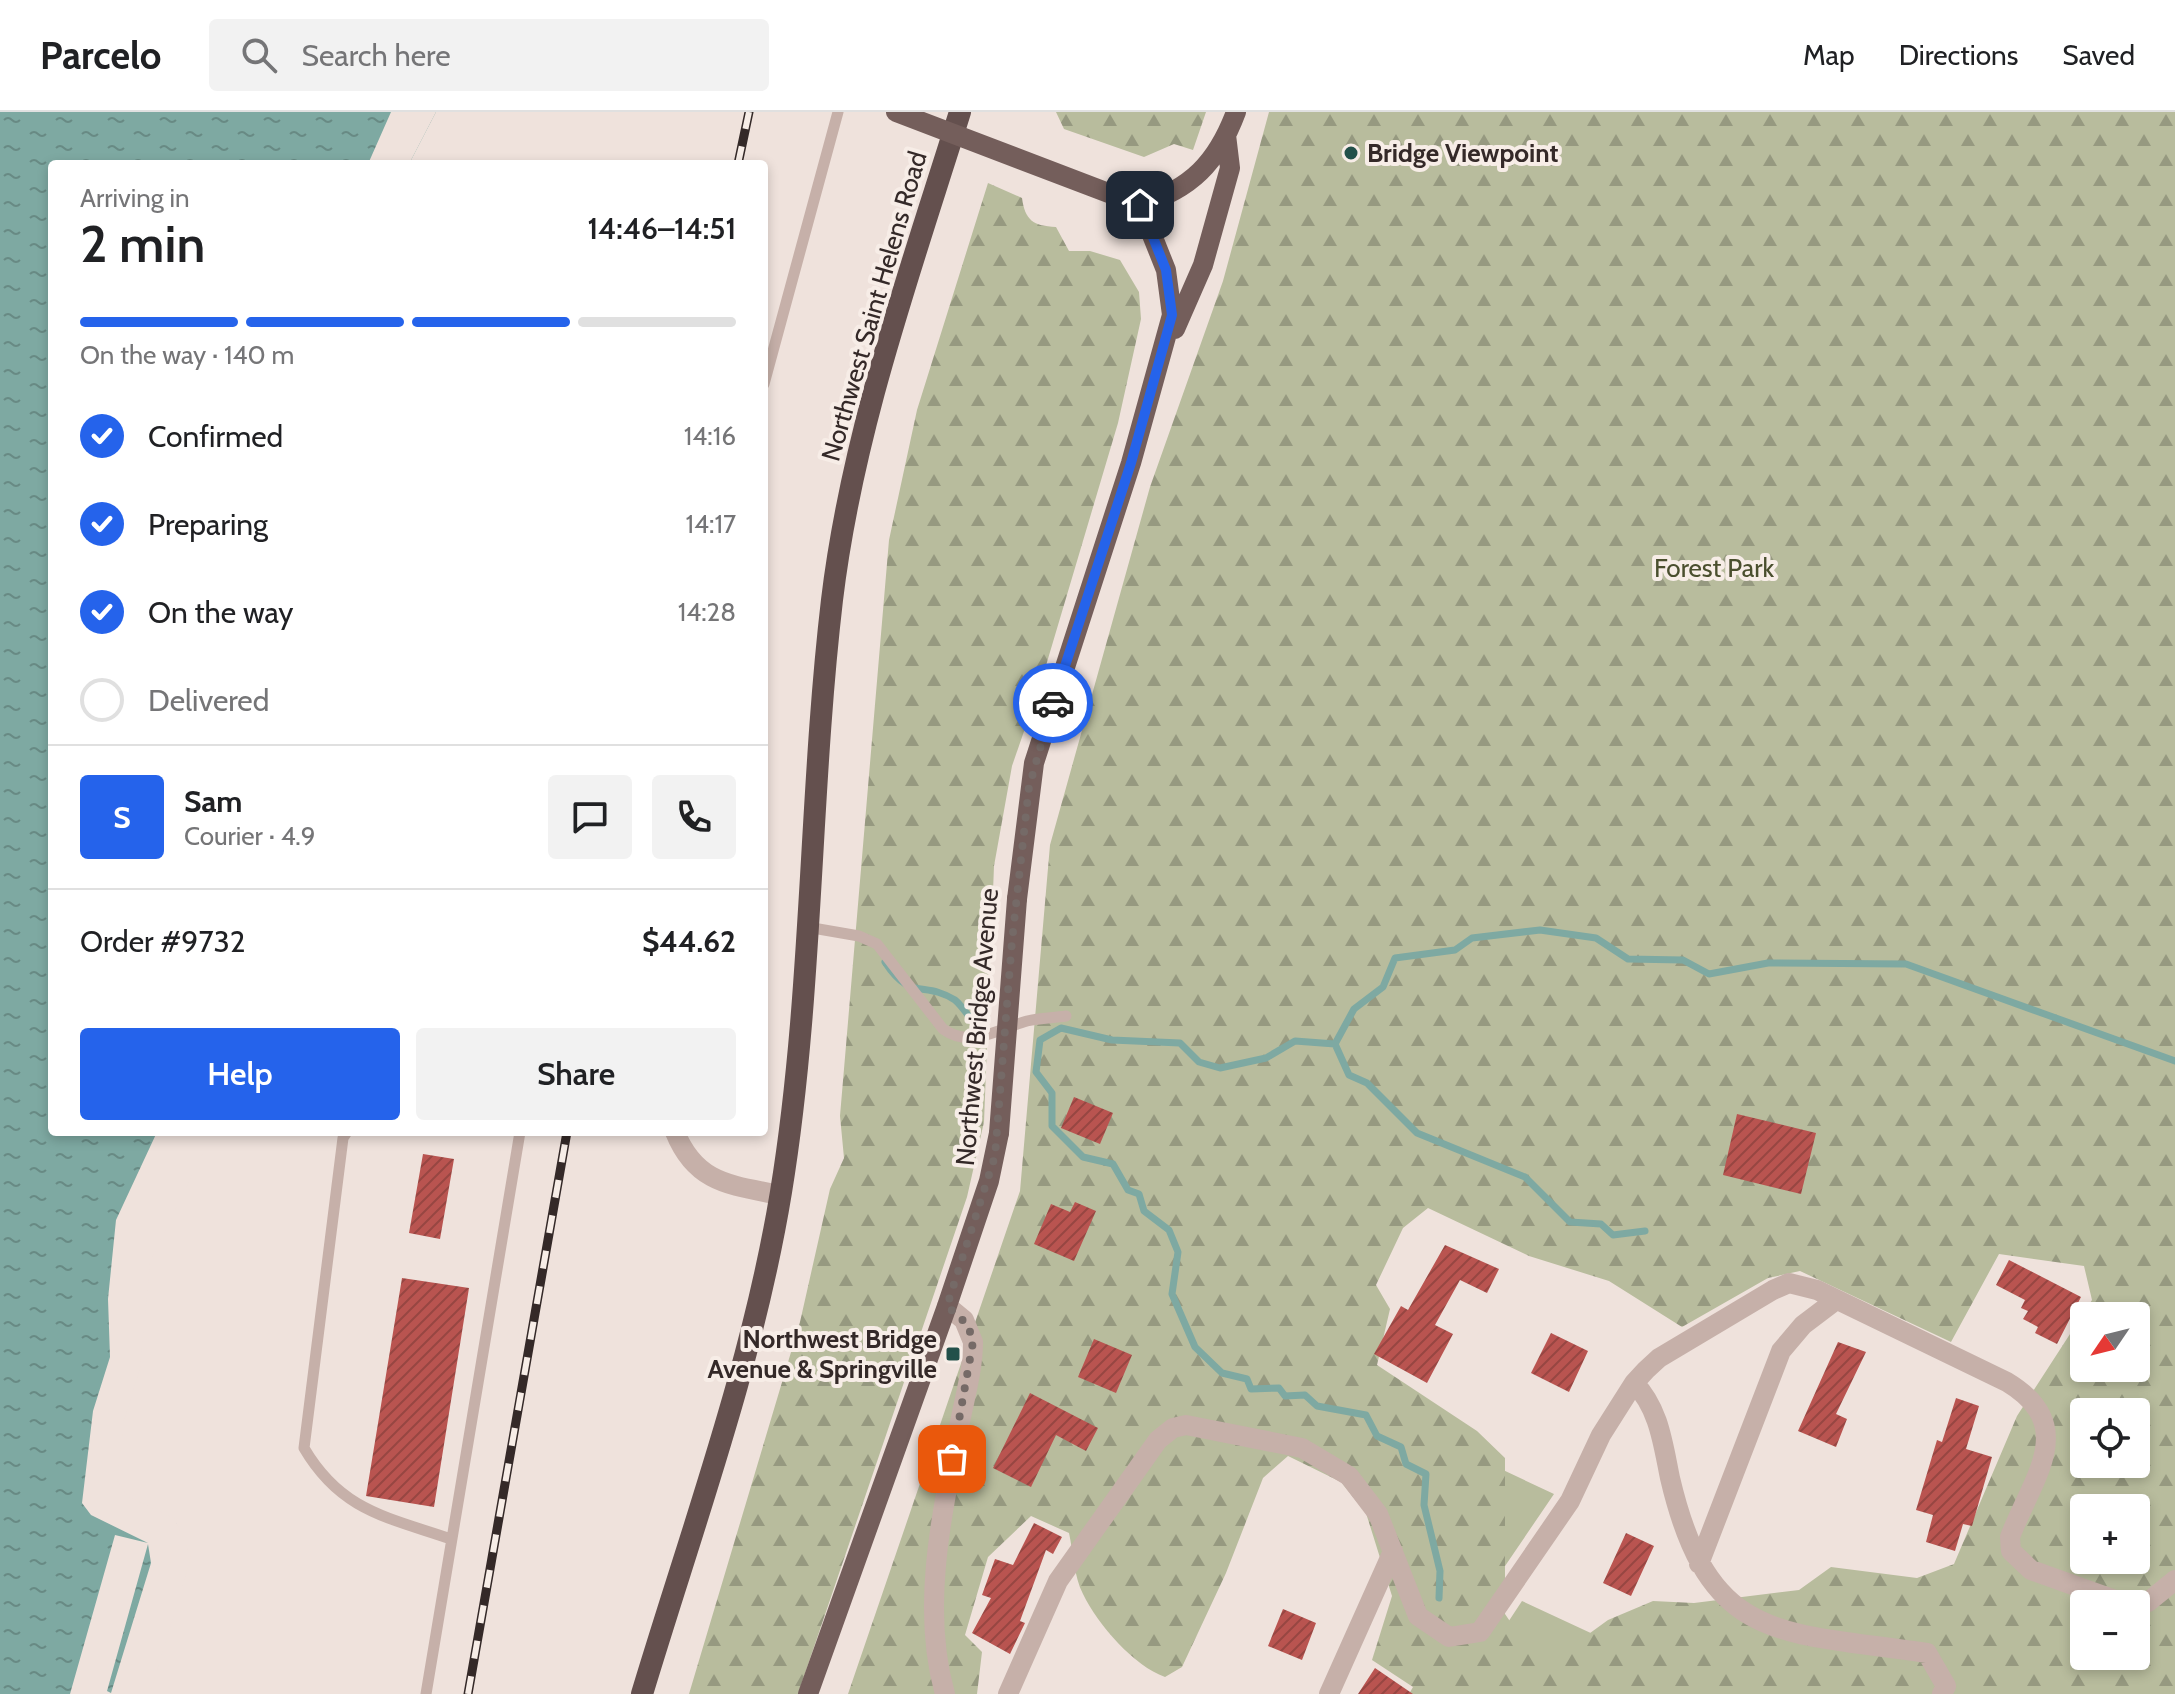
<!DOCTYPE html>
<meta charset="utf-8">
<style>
:root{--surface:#fff;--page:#f2f2f2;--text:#202124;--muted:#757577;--line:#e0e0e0;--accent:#2563eb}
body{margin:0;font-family:Cabin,sans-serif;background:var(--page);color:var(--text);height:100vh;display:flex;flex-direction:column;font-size:30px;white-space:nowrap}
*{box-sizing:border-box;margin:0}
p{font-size:26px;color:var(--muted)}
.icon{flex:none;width:44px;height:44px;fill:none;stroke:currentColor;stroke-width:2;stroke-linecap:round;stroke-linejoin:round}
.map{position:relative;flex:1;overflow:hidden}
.drawer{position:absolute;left:48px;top:48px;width:720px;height:976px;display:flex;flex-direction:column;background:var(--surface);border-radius:8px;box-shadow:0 4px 12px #0003}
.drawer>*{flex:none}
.needle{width:52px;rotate:235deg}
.fabs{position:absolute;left:2070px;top:1190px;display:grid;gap:16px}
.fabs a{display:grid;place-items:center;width:80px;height:80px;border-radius:8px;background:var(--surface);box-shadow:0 4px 12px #0003;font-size:40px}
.pin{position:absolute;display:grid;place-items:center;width:68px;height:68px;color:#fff;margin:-34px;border-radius:16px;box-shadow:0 4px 12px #0006}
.courier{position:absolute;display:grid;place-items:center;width:80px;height:80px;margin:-40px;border:6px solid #2563eb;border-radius:50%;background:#fff;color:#222;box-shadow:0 2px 10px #0007}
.headline em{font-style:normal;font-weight:600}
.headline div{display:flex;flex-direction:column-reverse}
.headline{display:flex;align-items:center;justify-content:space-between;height:136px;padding:0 32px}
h1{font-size:52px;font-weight:600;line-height:60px}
.bar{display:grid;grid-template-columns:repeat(4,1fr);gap:12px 8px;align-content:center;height:96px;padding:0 32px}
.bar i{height:10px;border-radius:6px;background:var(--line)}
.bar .selected{background:var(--accent)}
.bar p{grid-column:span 4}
.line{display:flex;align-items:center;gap:20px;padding:0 32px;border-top:2px solid var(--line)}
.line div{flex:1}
.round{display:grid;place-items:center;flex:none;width:84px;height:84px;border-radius:8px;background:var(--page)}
ol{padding:0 32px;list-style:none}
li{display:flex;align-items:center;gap:24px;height:88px}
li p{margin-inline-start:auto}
li .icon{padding:8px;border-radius:50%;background:var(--accent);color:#fff;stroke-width:4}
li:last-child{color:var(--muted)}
li i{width:44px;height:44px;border:4px solid var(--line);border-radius:50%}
.button{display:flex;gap:16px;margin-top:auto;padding:16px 32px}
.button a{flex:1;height:92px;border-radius:8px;background:var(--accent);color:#fff;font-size:32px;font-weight:600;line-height:92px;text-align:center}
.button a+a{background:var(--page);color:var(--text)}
header{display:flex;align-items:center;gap:48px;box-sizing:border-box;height:112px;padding:0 40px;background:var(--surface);border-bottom:2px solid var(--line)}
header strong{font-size:38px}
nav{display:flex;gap:44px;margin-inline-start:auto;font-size:28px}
.search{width:560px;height:72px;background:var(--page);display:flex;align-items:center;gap:20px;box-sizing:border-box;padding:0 28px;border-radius:8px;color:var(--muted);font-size:30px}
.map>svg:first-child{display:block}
.green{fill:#b8bc9d}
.forest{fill:url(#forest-firs);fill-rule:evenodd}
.water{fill:url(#water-ripples)}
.pier{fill:#efe2dc;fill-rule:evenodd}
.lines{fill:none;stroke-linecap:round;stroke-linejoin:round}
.stream{stroke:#7ea9a2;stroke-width:7}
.building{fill:url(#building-hatch)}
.service{stroke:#c6b0a9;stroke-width:11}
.minor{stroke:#c6b0a9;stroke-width:20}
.primary{stroke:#745e5b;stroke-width:20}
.trunk{stroke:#64504e;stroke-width:22}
.rail-casing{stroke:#342928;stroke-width:9}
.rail{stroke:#f7ede7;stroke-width:6;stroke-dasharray:18;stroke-linecap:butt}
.primary-bridge{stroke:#745e5b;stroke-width:20}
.done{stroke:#756a67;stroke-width:8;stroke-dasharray:0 14.4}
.route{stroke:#2563eb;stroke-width:10}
.poi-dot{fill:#22504a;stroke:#f7ede7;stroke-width:3}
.labels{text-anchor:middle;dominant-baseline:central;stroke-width:8;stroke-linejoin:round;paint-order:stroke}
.poi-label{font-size:26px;font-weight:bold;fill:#342928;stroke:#f7ede7;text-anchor:start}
.street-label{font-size:26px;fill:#342928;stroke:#f7ede7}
.park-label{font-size:26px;fill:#4a4f2e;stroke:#f7ede7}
</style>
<header>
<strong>Parcelo</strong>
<div class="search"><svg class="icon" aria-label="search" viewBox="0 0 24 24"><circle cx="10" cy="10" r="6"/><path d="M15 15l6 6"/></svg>Search here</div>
<nav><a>Map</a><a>Directions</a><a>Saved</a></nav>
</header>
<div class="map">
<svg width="2175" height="1582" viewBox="0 0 2175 1582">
<defs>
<pattern id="forest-firs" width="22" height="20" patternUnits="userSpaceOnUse" patternTransform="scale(2)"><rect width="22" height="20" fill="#b8bc9d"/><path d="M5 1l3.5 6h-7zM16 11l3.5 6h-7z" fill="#969980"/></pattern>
<pattern id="water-ripples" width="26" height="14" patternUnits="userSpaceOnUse" patternTransform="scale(2)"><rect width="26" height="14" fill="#7ea9a2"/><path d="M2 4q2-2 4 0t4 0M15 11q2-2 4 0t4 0" fill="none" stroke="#688a84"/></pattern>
<pattern id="building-hatch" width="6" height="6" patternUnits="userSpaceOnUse" patternTransform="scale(2)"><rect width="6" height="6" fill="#b95450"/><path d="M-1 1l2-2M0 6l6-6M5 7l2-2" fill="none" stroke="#974642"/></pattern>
</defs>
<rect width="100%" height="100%" fill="#efe2dc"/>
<!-- green -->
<path class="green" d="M 1469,1342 L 1554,1382 L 1473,1501 Z
M 1522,1489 L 1623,1536 L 1479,1582 L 1491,1536 Z"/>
<!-- forest -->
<path class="forest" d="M 1056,0 L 1206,0 L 1193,38 L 1174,32 L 1144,45 L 1064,17 Z
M 1269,0 L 2175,0 L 2175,1582 L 1409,1582 L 1413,1575 L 1372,1548 L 1392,1484 L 1366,1401 L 1341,1370 L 1288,1344 L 1263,1366 L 1226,1461 L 1182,1555 L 1165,1565 C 1134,1554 1098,1513 1083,1482 C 1074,1465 1073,1439 1069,1421 L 1031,1404 L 988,1445 L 965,1523 L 982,1540 L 977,1582 L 848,1582 L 1020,1079 L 1050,733 L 1150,375 L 1223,169 ZM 1428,1096 L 1529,1144 L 1609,1169 L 1682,1215 L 1768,1166 L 1800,1159 L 1951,1230 L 1999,1142 L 2084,1154 L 2092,1188 L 2017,1304 L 1954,1452 L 1917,1466 L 1831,1455 L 1799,1478 L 1694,1491 L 1653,1489 L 1608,1508 L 1557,1545 L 1528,1536 L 1505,1502 L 1505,1346 L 1477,1319 L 1377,1253 L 1390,1197 L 1376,1173 L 1403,1116 ZM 2084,1204 L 2136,1204 L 2136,1256 L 2084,1256 ZM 2084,1300 L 2136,1300 L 2136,1352 L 2084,1352 ZM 2084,1396 L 2136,1396 L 2136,1448 L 2084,1448 ZM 2084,1492 L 2136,1492 L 2136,1544 L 2084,1544 Z
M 988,71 L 1022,86 C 1025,108 1033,114 1056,115 L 1069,139 L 1090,139 L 1120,148 L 1139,180 L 1141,207 L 1118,311 L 1042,567 L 1012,654 L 994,754 L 984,1010 L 967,1085 L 798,1582 L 689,1582 L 800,1210 L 830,1077 L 844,1046 L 840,1004 L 889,428 L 917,298 Z"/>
<!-- water -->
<path class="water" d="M 0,0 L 436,0 L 409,52 L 52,52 L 52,1020 L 209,1020 L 146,1149 L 113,1369 L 119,1382 L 177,1412 L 146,1582 L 0,1582 Z"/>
<!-- pier -->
<path class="pier" d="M 391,0 L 436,0 L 409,52 L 368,52 Z
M 157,1020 L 213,1020 L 150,1150 L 140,1257 L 124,1308 L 117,1368 L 127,1384 L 175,1407 L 191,1445 L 150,1582 L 70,1582 L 115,1423 L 148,1431 L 91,1403 L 82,1391 L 93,1299 L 110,1245 L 108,1187 L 116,1108 ZM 148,1432 L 151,1451 L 111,1581 L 107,1579 Z"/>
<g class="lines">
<!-- stream -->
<path class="stream" d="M 885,850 C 911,890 923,868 955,888 C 961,893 967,902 972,908
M 1335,932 L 1295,929 L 1266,946 L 1220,956 L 1199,950 L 1180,931 L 1112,928 L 1061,916 L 1040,928 L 1036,960 L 1052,981 L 1052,1014 L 1083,1045 L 1113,1052 L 1128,1078 L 1139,1082 L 1144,1099 L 1169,1118 L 1178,1140 L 1172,1182 L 1195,1235 L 1222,1261 L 1247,1267 L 1251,1277 L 1279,1276 L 1285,1284 L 1305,1283 L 1317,1294 L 1366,1303 L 1377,1324 L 1401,1335 L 1406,1352 L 1426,1362 L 1424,1393 L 1440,1459 L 1439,1486
M 1335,932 L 1354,897 L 1383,875 L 1395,846 L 1455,838 L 1472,826 L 1540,818 L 1596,826 L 1628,847 L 1683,848 L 1709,862 L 1768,851 L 1906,852 L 2175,949
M 1335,932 L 1349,963 L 1367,971 L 1417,1021 L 1525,1065 L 1570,1110 L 1601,1112 L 1613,1123 L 1645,1119"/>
</g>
<!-- building -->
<path class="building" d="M 1074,985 L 1113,1001 L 1100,1032 L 1061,1016 Z
M 1737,1002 L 1816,1021 L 1801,1082 L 1723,1063 Z
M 423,1042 L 454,1047 L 440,1127 L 409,1121 Z
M 1075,1090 L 1096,1099 L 1074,1149 L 1034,1132 L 1051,1092 L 1070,1100 Z
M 1445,1133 L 1499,1157 L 1487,1181 L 1460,1168 L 1435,1213 L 1453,1222 L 1427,1271 L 1374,1242 L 1401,1194 L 1408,1198 Z
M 2009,1148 L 2081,1185 L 2057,1232 L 2035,1221 L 2038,1215 L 2023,1207 L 2028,1199 L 2021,1196 L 2025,1188 L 1996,1173 Z
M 402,1166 L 469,1176 L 434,1395 L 366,1384 Z
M 1551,1221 L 1588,1239 L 1569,1280 L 1531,1261 Z
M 1094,1227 L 1132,1243 L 1116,1281 L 1078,1265 Z
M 1838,1230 L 1866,1240 L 1836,1302 L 1847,1307 L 1836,1335 L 1798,1319 Z
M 1030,1281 L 1098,1316 L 1086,1339 L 1056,1323 L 1031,1375 L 993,1356 Z
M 1956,1286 L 1979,1294 L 1966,1337 L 1992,1345 L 1972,1414 L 1963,1412 L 1955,1439 L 1926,1430 L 1933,1403 L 1916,1398 L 1937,1328 L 1942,1330 Z
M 1034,1411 L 1062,1425 L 1053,1442 L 1046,1438 L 1020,1509 L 1025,1511 L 1010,1542 L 972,1521 L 991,1486 L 982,1483 L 995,1447 L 1013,1453 Z
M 1626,1421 L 1654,1434 L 1631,1484 L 1603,1471 Z
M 1283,1497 L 1316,1511 L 1302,1548 L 1268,1534 Z
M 1375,1556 L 1413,1582 L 1358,1582 Z"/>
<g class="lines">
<!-- service -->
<path class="service" d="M 764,272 L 838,0
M 807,815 L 859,824 L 877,832 L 943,917 C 971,937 998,917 1027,909 C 1040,906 1053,906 1066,904
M 347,1020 L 343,1026 L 304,1336 C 341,1399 387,1405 451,1427
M 426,1582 L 520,1020"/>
<!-- minor -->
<path class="minor" d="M 675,1020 C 696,1072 731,1073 780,1083
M 1634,1271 C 1659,1296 1663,1332 1670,1366 C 1709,1533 1781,1519 1927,1541 L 1946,1574 L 1942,1582
M 1699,1452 L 1781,1239 L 1803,1213 L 1836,1188
M 2136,1493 L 2148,1490 L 2175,1468
M 945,1582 C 921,1498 941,1405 958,1321 C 963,1291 973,1260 973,1230 L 964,1208 L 947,1194
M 1008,1582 L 1058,1469 L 1158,1328 L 1173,1316 L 1186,1313 L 1302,1336 L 1349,1364 L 1378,1402 L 1418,1504 L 1449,1525 L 1480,1520 L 1570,1389 L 1601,1323 L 1634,1271 L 1646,1258 L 1659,1246 L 1773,1178 L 1789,1171 L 1817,1178 L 2007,1270 C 2080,1314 2032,1366 2010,1425 L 2011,1439 L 2031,1458 L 2126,1492
M 1329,1582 L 1393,1439"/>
<!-- primary -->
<path class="primary" d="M 1175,217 L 1203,153 L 1230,56 L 1226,23
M 1017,787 L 1034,651 L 1131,351 L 1172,203 L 1166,158 L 1140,93 C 1191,77 1217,51 1236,0
M 808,1582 L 947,1194 L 989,1069 L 999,1021"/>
<!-- trunk -->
<path class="trunk" d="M 642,1582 C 692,1416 753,1251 781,1080 C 813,884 809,684 832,488 C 852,321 910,160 960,0"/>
<defs>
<path id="rail" d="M 738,52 L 749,0
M 468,1582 L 567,1020"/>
</defs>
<!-- rail casing -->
<use href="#rail" class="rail-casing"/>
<!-- rail -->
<use href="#rail" class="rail"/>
<!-- primary-bridge -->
<path class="primary-bridge" d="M 896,0 L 1140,93
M 999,1021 L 1017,787"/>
</g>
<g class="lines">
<!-- done -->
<path class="done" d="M 952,1347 L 973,1230 L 968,1213 L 947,1194 L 995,1044 L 1012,829 L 1029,675 L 1053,591"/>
<!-- route -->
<path class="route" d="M 1053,591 L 1131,351 L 1172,203 L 1166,158 L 1140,93"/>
</g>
<!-- markers -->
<g class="poi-dot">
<circle cx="1351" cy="41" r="8"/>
<rect x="945" y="1234" width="16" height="16" rx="4"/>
</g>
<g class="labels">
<!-- poi labels -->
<g class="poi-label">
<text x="1367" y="41">Bridge Viewpoint</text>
<text x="937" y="1227" text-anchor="end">Northwest Bridge<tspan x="937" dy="30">Avenue &amp; Springville</tspan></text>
</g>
<!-- street labels -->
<g class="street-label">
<text transform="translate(874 194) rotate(-74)">Northwest Saint Helens Road</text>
<text transform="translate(977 915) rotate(-85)">Northwest Bridge Avenue</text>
</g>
<!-- park labels -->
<g class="park-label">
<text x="1714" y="456">Forest Park</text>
</g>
</g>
</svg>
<div class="fabs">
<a><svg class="needle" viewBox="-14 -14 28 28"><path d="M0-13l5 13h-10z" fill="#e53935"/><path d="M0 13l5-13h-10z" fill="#757577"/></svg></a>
<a><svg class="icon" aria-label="locate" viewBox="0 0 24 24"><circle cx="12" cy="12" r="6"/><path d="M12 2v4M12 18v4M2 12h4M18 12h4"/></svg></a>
<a>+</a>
<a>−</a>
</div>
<div class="pin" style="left:952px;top:1347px;background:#ea580c"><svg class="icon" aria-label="bag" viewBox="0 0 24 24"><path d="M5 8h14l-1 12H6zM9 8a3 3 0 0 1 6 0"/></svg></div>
<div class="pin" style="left:1140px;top:93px;background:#1f2937"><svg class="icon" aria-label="home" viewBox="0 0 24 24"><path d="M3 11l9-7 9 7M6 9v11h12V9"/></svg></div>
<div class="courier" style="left:1053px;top:591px"><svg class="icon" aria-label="car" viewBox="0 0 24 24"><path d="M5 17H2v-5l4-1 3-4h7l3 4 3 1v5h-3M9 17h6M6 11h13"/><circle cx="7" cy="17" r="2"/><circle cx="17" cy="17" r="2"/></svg></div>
<section class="drawer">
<div class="headline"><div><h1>2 min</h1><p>Arriving in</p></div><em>14:46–14:51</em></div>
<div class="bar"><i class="selected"></i><i class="selected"></i><i class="selected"></i><i></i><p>On the way · 140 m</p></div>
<ol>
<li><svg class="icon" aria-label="check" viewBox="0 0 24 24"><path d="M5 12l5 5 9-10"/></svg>Confirmed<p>14:16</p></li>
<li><svg class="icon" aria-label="check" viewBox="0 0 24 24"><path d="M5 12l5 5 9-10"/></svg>Preparing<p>14:17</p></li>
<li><svg class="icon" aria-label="check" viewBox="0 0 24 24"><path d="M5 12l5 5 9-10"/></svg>On the way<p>14:28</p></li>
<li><i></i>Delivered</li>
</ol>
<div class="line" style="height:144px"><b class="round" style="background:var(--accent);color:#fff">S</b><div><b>Sam</b><p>Courier · 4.9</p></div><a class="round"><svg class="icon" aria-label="chat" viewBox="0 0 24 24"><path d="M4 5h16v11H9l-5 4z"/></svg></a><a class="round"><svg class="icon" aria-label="phone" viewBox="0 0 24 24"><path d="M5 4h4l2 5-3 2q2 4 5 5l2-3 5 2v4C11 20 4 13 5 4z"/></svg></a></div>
<div class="line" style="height:104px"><div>Order #9732</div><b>$44.62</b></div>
<div class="button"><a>Help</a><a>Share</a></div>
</section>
</div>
